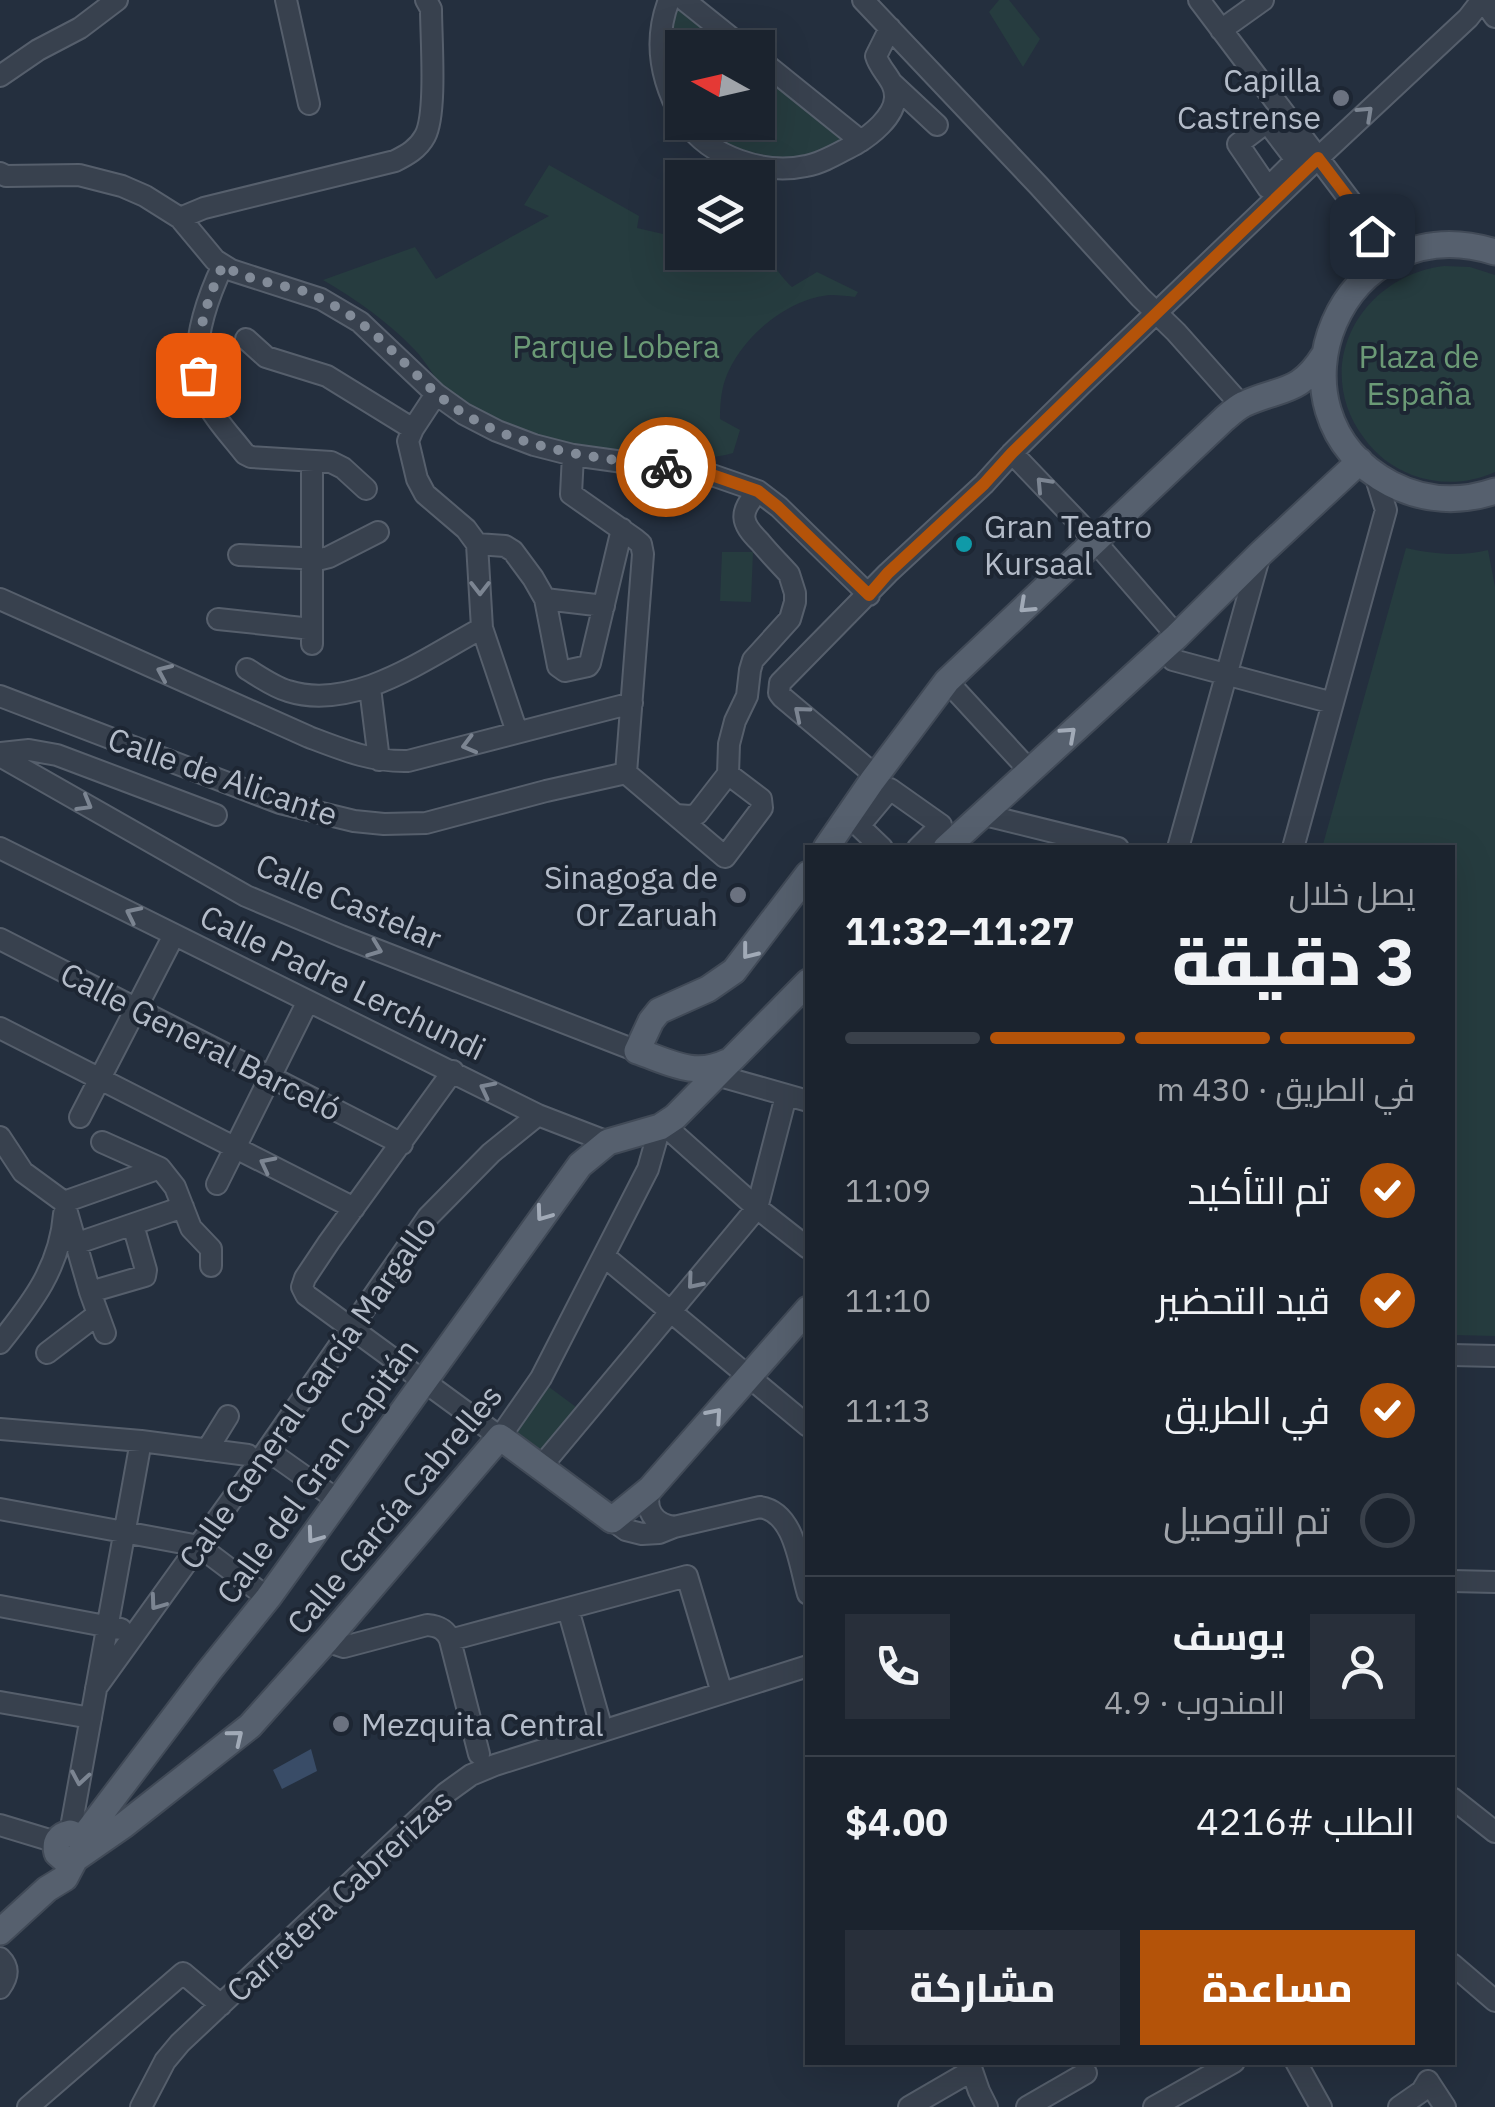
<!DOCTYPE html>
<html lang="ar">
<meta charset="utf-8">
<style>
:root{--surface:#1b232e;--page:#282f3a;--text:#f1f3f6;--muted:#a0a4aa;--line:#39404a;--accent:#b45309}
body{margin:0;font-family:"IBM Plex Sans",Cairo,sans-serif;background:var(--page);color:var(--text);direction:rtl;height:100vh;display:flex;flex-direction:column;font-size:38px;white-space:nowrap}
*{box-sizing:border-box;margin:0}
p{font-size:32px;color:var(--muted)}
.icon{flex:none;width:55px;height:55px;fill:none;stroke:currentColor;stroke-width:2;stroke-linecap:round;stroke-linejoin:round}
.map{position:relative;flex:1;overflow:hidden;direction:ltr}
.panel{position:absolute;left:805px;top:845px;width:650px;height:1220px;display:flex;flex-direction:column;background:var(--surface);border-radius:0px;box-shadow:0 10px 40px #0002,0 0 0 2px var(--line);direction:rtl}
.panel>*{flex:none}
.needle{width:65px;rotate:278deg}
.tools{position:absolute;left:665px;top:30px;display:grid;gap:20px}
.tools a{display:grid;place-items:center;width:110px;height:110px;border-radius:0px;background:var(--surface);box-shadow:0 10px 40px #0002,0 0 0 2px var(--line);font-size:50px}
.pin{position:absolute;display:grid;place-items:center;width:85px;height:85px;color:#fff;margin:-42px;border-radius:20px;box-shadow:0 5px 15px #0006}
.courier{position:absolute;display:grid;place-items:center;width:100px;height:100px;margin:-50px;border:8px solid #b45309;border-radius:50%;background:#fff;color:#222;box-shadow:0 2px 12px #0007}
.headline em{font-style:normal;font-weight:800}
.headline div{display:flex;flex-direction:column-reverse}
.headline{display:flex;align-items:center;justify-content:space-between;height:170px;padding:0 40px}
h1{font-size:65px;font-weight:800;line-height:75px}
.bar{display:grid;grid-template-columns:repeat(4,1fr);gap:15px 10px;align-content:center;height:120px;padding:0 40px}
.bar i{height:12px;border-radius:8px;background:var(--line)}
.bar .active{background:var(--accent)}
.bar p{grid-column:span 4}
.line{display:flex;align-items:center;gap:25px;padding:0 40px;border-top:2px solid var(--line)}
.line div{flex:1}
.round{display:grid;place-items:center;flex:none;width:105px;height:105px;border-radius:0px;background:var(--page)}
ol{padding:0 40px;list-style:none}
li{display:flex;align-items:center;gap:30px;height:110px}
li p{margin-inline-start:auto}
li .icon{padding:10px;border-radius:50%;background:var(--accent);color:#fff;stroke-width:4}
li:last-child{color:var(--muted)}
li i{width:55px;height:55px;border:5px solid var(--line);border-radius:50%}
.button{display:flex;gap:20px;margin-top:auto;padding:20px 40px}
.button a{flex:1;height:115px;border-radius:0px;background:var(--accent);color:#fff;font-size:40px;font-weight:800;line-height:115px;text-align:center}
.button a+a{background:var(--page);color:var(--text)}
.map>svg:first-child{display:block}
.green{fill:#263c3f}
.water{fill:#394c67}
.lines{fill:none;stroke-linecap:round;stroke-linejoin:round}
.minor-casing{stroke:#565f6c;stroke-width:24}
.major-casing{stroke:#414a57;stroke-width:29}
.minor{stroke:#38414e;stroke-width:20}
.major{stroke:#56606e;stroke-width:25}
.oneway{stroke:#7c8592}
.oneway2{stroke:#a1aab7}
.done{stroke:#828b98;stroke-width:10;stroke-dasharray:0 18}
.route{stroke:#b45309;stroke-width:12}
.worship-dot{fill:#6b7280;stroke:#1d2633;stroke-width:4}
.culture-dot{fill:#0f9aa8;stroke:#1d2633;stroke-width:4}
.labels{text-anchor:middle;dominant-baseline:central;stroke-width:8;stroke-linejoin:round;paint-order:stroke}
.poi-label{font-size:32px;fill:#b4bcc9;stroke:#1d2633;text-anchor:end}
.park-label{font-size:32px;fill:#6b9a76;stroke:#1d2633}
.street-label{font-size:32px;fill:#b4bcc9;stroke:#1d2633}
</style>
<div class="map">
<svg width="1495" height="2107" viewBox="0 0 1495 2107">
<rect width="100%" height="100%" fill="#242f3e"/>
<!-- green -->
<path class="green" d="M 669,0 L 744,47 L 682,48 L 682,118 L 668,89 Z
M 999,0 L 1009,0 L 1040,39 L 1023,67 L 989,12 Z
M 758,58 L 861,141 L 832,156 L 753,164 L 686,123 L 758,122 Z
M 549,165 L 639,216 L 637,228 L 663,234 L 667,225 L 682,227 L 682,252 L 758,252 L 758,235 L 761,235 C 767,256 776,272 792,287 L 817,272 L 858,292 L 855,297 C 848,296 839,295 832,295 C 788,297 739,339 725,380 C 721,392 720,405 720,419 L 740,430 L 733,453 C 654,475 519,442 453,396 C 437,385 428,363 414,349 C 387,321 357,300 323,280 L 415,247 L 436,279 L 549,216 L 524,205 Z
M 1444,266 L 1470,267 L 1495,275 L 1495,472 C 1469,484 1439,485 1412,475 C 1392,467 1376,455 1364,438 C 1310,366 1361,276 1444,266 Z
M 1406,548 C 1432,554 1462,557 1488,550 L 1495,587 L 1495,1336 L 1453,1335 L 1452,848 L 1322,848 Z
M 722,552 L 753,552 L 751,602 L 720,601 Z
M 549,1387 L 576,1407 L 540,1454 L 513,1434 Z"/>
<!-- water -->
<path class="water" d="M 311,1749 L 317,1771 L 282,1789 L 273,1770 Z"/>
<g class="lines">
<defs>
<path id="minor" d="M 286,0 L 309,104
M 669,0 C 653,41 661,81 682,118
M 684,0 L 744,48
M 863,0 L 1039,186 L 1140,297 L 1176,332 L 1241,405
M 1199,0 L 1368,224 C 1381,239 1395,247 1414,249
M 1483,0 L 1495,17
M 1221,30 L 1263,0
M 758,58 L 861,141
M 0,76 L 38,50 L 80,28 L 117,0
M 892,83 L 937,125
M 686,122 C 710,157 764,175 806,166 C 823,163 840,152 856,144 C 871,135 894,117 895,98 C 896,80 880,71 876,56 L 890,28
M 1267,122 L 1296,160 L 1268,188 L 1238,144 Z
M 0,173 L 6,176 L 79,175 L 122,186 L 145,196 L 180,218 L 215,260 L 231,270 L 321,299 L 360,322 L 436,394 L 464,414 L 497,431 L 534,445 L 573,455 L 709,474 L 758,491 L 779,507 L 869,595
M 180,218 L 204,208 L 395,161 C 407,155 418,149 425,136 C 437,114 431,37 431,9 L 426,0
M 223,265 C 204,305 185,360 207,403 C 216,421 232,437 245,454 L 251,457 L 331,462 L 343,468 L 366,489
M 246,339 L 266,357 L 327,376 L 413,429
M 436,394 L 413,429 L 408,441 L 417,479 L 425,494 L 466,529 L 477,544 L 482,628 L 517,732
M 1012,453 L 1080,524 L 1177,636
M 573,455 L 571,494 L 635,539 L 641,544 L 643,554 L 626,773
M 312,461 L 312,644
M 477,544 L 505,546 L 513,551 L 533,578 L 545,599 L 558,666 L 565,671 L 588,666 L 590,663 L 622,529
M 239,555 L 321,559 L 329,557 L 378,532
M 0,599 L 309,737 C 343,750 372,762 408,761 L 632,703
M 545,599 L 604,606
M 218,619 L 312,629
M 1173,660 L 1333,703
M 247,669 C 260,677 274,687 288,691 C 354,712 426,658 482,628
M 947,681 L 1029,770
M 370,688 L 379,760
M 0,696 L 280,803 L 354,821 L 384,824 L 426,823 L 546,791 L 626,773
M 0,753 L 29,750 L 57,755 L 216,815
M 0,756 L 246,896 L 341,936 L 637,1051
M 626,773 L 725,857 L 762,808 L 761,799 L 728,774
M 876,776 L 782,697 L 779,693 L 780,683 L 888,573 L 984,484 L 1012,453 L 1083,383 L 1318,158 L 1468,18 L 1482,0
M 981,814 L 1118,848
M 676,815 L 690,816 L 697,814 L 728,774 L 729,744 L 735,721 L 747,696 L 750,670 L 753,660 L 790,619 L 795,602 L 795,593 L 789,574 C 779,563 769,553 760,542 C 740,522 739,513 758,491
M 0,848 L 538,1115 L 608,1142
M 882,848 L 859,826 L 890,789 L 941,825 L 918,848
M 1178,848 L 1260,554
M 1293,848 L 1386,510 L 1375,475
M 0,939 L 402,1144
M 0,1028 L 354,1208
M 453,1071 L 329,1242 L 305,1278 L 302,1287 L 306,1295 L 500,1437 L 541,1378 L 648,1169 L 660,1127
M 716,1075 L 808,1101
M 80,1117 L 174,935
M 664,1125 L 757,1208 L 808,1248
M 0,1137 L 23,1172 L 64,1202 L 90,1292 L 105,1333
M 102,1142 L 160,1168 L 175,1187 L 191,1228 L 211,1249 L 211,1266
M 217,1184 L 308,1001
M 64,1202 L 160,1168
M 75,1244 L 183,1207
M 604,1256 L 808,1426
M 90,1292 L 145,1276 L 146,1270 L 133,1225
M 0,1343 C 32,1303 60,1267 64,1214
M 47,1353 L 98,1314
M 1452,1355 L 1495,1356
M 0,1429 L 141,1441 L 248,1455
M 207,1450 L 228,1416
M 267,1450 L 339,1501
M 540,1468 L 757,1208 L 786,1096
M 650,1489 C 644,1509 653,1524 674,1527
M 0,1509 L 199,1546 L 268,1598
M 612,1520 L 626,1530 L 642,1534 L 659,1533 L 674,1527 L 760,1507 C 795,1512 799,1564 808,1594
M 1452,1581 L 1495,1582
M 0,1606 L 121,1629
M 568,1609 L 599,1719
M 450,1640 L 687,1576 L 722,1693
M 326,1641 L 344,1647 L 427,1625 C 438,1626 446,1629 450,1640 L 479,1754
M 96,1688 L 258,1463 L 428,1217 L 491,1153 L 538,1115
M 0,1702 L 91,1718
M 1452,1798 L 1495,1832
M 0,1825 L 56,1842
M 70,1833 L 141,1441
M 0,1958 C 10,1968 8,1977 0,1988
M 1452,1964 L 1495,2001
M 969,2062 L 979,2091 L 987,2107
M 1296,2062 L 1321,2107
M 1428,2081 L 1445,2107
M 28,2107 L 183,1973 L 221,2005
M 141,2107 L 165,2061 L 180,2043 L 446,1793 L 471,1775 L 495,1765 L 808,1666
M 909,2107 L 971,2071
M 1027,2107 L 1086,2073
M 1154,2107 L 1234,2062
M 1399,2107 L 1422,2091 L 1428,2081"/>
<path id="major" d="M 1495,252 C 1341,203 1255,412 1391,484 C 1424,501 1460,503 1495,491
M 826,848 L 872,781 L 947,681 L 1224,419 C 1230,414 1236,408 1244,404 C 1281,387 1299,395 1324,355
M 946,848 L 1177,636 L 1260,554 L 1360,461
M 727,1062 C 694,1078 669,1062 637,1051 L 651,1021 L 659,1011 L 708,989 L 734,971 L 808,874
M 81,1840 L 209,1671 L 268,1598 L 580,1165 L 608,1142 L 660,1127 L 675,1117 L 808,982
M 80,1855 L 83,1845 L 78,1836 L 70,1833 C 59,1835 54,1842 57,1853 L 65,1860 L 75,1859 L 124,1825 L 250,1726 L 326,1641 L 500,1437 L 612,1520 L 650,1489 L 808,1309
M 0,1932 L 47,1889 L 65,1878 L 75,1859"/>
</defs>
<!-- minor casing -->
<use href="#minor" class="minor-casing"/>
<!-- major casing -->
<use href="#major" class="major-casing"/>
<!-- minor -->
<use href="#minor" class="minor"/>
<!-- major -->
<use href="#major" class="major"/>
</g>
<!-- one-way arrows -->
<defs><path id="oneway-chevron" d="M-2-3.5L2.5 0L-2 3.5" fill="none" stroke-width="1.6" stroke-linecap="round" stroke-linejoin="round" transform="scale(2.5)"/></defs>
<g class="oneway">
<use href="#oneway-chevron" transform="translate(1366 113) rotate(-43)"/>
<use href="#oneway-chevron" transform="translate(1043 484) rotate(-133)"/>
<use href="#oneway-chevron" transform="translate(480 588) rotate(90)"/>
<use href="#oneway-chevron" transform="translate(164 672) rotate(-156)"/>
<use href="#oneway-chevron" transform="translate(801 713) rotate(-140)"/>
<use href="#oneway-chevron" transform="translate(469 745) rotate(165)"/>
<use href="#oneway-chevron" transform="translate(85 804) rotate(30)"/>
<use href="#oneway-chevron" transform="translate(133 914) rotate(-154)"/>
<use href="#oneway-chevron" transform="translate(375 949) rotate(21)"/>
<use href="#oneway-chevron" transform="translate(487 1089) rotate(-153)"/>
<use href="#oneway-chevron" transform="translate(267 1164) rotate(-153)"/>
<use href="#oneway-chevron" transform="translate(694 1282) rotate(130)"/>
<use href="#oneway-chevron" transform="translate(157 1603) rotate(126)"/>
<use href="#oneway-chevron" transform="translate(80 1778) rotate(100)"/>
</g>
<g class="oneway2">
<use href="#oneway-chevron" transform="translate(1026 606) rotate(137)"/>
<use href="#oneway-chevron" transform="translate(1069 734) rotate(-42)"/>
<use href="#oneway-chevron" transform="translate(749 952) rotate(128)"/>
<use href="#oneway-chevron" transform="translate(543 1214) rotate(126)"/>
<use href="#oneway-chevron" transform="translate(715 1415) rotate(-49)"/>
<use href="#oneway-chevron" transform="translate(314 1536) rotate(126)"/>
<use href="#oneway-chevron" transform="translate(236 1737) rotate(-39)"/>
</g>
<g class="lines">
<!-- done -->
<path class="done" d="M 198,375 C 195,336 207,300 223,265 C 247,281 276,283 303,291 C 315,296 327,301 338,308 C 376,329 403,364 436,393 C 500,449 586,456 666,467"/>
<!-- route -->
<path class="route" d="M 666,467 L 709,474 L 758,491 L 778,507 L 869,595 L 888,573 L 984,484 L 1012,453 L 1084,383 L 1318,158 L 1368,224 L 1372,236"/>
</g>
<!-- markers -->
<g class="worship-dot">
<circle cx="1341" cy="98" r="10"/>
<circle cx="738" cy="895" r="10"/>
<circle cx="341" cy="1724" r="10"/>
</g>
<circle class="culture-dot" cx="964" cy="544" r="10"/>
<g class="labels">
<!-- poi labels -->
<g class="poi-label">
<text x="1321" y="80">Capilla<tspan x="1321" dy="37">Castrense</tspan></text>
<text x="984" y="526" text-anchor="start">Gran Teatro<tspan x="984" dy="37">Kursaal</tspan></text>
<text x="718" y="877">Sinagoga de<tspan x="718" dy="37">Or Zaruah</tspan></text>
<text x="361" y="1724" text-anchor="start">Mezquita Central</text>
</g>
<!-- park labels -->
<g class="park-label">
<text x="616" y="346">Parque Lobera</text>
<text x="1419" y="356">Plaza de<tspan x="1419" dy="37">España</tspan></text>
</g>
<!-- street labels -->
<g class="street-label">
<text transform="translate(223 776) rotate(19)">Calle de Alicante</text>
<text transform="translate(349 901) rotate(23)">Calle Castelar</text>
<text transform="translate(343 982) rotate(26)">Calle Padre Lerchundi</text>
<text transform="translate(201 1041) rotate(27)">Calle General Barceló</text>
<text transform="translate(307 1392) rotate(-55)">Calle General García Margallo</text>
<text transform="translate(317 1471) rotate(-54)">Calle del Gran Capitán</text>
<text transform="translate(394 1509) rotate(-50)">Calle García Cabrelles</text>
<text transform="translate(339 1895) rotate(-43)">Carretera Cabrerizas</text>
</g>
</g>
</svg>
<div class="tools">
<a><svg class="needle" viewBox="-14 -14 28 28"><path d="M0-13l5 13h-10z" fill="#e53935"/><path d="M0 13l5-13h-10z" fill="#a0a4aa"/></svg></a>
<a><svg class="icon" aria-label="layers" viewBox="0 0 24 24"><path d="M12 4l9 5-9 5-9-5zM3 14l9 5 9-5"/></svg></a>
</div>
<div class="pin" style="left:198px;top:375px;background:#ea580c"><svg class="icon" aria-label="bag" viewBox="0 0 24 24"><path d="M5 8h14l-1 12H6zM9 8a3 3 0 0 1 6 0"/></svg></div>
<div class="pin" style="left:1372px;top:236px;background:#1f2937"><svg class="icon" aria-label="home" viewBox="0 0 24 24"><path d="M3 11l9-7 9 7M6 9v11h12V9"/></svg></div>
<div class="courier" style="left:666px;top:467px"><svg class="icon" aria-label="bike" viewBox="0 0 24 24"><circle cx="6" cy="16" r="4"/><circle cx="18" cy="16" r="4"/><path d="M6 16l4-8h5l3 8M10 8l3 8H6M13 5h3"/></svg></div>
<section class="panel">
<div class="headline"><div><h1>3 دقيقة</h1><p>يصل خلال</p></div><em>11:27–11:32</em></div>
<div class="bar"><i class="active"></i><i class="active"></i><i class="active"></i><i></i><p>في الطريق · 430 m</p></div>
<ol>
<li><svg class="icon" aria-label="check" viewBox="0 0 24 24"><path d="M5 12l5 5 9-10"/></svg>تم التأكيد<p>11:09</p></li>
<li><svg class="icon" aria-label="check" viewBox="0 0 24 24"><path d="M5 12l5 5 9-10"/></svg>قيد التحضير<p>11:10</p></li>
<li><svg class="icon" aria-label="check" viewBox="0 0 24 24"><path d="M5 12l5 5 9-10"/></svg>في الطريق<p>11:13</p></li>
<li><i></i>تم التوصيل</li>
</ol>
<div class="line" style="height:180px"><a class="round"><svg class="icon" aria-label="person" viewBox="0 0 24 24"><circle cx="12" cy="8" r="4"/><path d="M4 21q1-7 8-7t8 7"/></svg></a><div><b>يوسف</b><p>المندوب · 4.9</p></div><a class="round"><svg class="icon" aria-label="phone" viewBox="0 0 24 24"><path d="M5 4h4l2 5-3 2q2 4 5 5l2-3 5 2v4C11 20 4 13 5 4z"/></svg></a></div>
<div class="line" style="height:130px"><div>الطلب #4216</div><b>$4.00</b></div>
<div class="button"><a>مساعدة</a><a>مشاركة</a></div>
</section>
</div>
